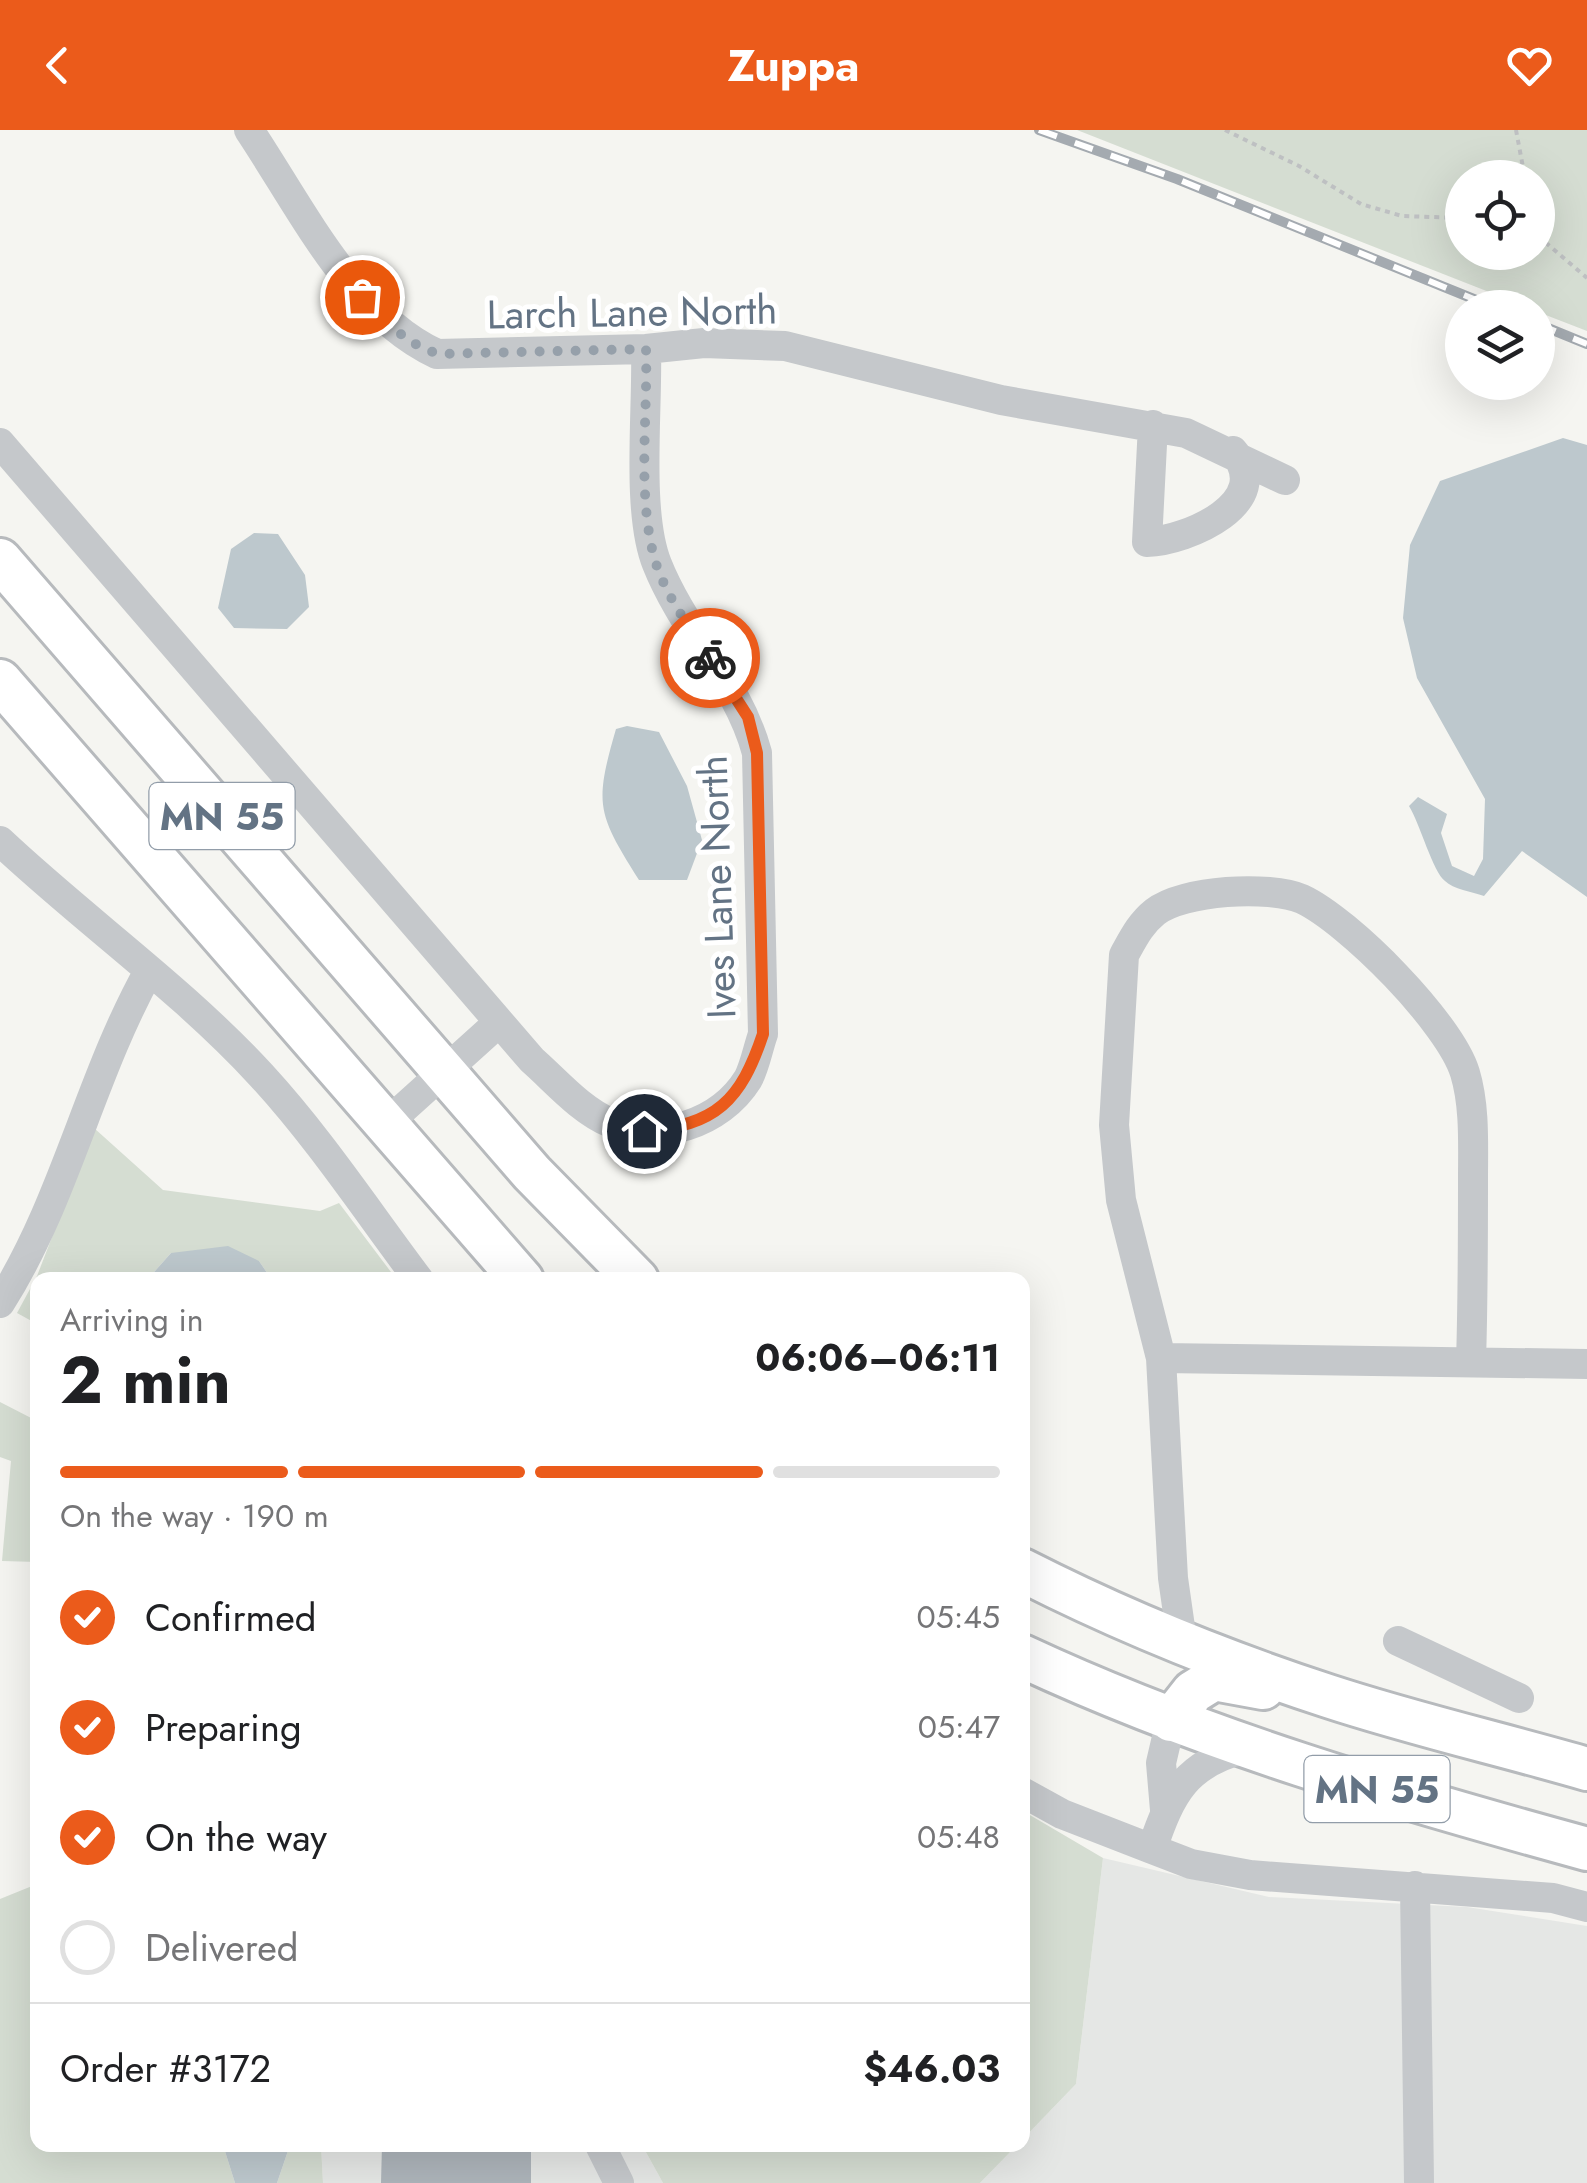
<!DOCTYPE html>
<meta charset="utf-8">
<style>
:root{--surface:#fff;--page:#f2f2f2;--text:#202124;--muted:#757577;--line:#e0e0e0;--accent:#eb5b1b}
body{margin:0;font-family:Jost,sans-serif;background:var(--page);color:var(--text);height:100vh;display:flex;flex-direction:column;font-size:38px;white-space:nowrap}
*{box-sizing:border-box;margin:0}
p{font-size:32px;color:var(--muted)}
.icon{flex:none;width:55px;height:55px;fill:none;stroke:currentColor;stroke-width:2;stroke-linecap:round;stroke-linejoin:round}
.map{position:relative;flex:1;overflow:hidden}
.side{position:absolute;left:30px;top:1142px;width:1000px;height:880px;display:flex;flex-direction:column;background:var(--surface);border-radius:20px;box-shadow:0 10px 40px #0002}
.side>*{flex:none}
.controls{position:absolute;left:1445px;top:30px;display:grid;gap:20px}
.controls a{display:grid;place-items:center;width:110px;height:110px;border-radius:50%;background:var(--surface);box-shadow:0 10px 40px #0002;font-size:50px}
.pin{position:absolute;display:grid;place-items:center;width:85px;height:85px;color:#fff;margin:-42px;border:5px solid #fff;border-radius:50%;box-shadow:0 2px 10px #0007}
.courier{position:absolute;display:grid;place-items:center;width:100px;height:100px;margin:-50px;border:8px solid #eb5b1b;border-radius:50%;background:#fff;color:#222;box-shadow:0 2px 12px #0007}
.headline em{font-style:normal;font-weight:700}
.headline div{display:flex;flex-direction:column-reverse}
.headline{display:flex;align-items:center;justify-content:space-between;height:170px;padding:0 30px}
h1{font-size:65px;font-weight:700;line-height:75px}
.bar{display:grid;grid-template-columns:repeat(4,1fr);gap:15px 10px;align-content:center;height:120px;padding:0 30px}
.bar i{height:12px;border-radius:8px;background:var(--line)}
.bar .current{background:var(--accent)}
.bar p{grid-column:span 4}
.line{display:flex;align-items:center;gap:25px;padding:0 30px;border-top:2px solid var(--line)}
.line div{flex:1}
ol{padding:0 30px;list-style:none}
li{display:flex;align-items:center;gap:30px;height:110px}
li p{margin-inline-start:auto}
li .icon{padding:10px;border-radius:50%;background:var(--accent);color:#fff;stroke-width:4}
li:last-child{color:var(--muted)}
li i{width:55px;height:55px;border:5px solid var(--line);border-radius:50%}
header{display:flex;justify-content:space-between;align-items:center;height:130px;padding:0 30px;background:var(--accent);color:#fff;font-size:45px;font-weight:700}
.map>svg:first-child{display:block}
.built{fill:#e5e7e5}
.green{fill:#d5ddd2;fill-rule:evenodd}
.water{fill:#bdc8cd}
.building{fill:#adb4ba}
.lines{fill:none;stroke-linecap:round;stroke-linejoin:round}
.highway-casing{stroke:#b7babd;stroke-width:48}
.path{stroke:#bec0c2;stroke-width:4;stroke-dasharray:5 5;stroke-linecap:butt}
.minor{stroke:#c5c8cb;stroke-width:30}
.highway{stroke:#fff;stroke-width:42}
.rail-casing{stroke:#a4aab0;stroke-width:10}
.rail{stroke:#fff;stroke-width:6;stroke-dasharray:19;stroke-linecap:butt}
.done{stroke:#96a0aa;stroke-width:10;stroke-dasharray:0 18}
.route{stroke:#eb5b1b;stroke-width:12}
.labels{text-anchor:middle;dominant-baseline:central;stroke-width:10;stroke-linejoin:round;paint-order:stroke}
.shield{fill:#fff;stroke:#929da9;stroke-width:2.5}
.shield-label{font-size:38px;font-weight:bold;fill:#637384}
.street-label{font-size:40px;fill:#637384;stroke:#fff}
</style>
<header><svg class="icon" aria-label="back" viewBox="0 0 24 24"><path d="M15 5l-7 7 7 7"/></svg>Zuppa<svg class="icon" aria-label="heart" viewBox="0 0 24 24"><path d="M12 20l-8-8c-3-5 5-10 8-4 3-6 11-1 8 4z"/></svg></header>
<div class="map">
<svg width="1587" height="2053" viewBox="0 0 1587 2053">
<rect width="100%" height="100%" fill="#f5f5f1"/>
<!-- built -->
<path class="built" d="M 1103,1728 L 1269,1767 L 1467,1777 L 1587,1796 L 1587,2053 L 980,2053 L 1017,2015 L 1022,2015 L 1023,2009 L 1076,1954 Z
M 321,2015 L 642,2015 L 663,2053 L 323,2053 Z"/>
<!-- green -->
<path class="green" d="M 1077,0 L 1587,0 L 1587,201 L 1538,182 L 1538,178 L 1527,177 ZM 1462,48 L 1538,48 L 1538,122 L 1462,122 Z
M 94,998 L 163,1060 L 320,1081 L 339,1073 L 397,1150 L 272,1150 L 259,1131 L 171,1123 L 147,1150 L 38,1150 L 37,1194 L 17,1183 L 37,1146 Z
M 0,1272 L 37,1291 L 37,1432 L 2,1431 L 11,1331 L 0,1327 Z
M 1023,1681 L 1103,1728 L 1076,1954 L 1023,2009 Z
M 37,1754 L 38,2015 L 223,2015 L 235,2053 L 0,2053 L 0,1769 Z
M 290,2015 L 321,2015 L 323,2053 L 277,2053 Z
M 642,2015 L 1017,2015 L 980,2053 L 663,2053 Z"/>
<!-- water -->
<path class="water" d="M 1563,308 L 1587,315 L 1587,767 L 1522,721 L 1484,766 C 1472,762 1453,759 1445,751 C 1433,742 1420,694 1409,676 L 1418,667 L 1447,684 L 1441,703 L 1452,736 L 1474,746 L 1483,729 L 1485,669 L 1417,548 L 1403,488 L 1410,415 L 1440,351 Z
M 254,403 L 278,404 L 305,445 L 309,477 L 287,499 L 234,498 L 218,478 L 231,419 Z
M 627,596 L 659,602 L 687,656 L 702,710 L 687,750 L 639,750 C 597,683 594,675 616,599 Z
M 228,1116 L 259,1131 L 272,1150 L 147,1150 L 171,1123 Z
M 223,2015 L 290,2015 L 277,2053 L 235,2053 Z"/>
<!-- building -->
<path class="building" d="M 382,2015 L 531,2015 L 531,2053 L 381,2053 Z"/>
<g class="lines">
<defs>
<path id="highway" d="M 0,430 L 532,1043 L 637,1150
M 0,551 L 522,1150
M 1022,1440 C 1120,1490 1224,1532 1328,1566 C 1413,1594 1501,1614 1587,1639
M 1022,1526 C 1204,1611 1394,1666 1587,1719
M 1171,1590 L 1193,1562 L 1214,1549 L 1263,1558"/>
</defs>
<!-- highway casing -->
<use href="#highway" class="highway-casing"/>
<!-- path -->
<path class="path" d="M 1225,0 L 1299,36 L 1361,74 L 1402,86 L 1462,88
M 1516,0 L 1525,48
M 1538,106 L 1587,148"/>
<!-- minor -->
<path class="minor" d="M 249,0 C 300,76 352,185 437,224 L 646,219 L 704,213 L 785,216 L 1001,270 L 1186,303 L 1285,350
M 1153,295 L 1147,412 C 1187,411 1277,372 1233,321
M 0,313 L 532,930 C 556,951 580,980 611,993 C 659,1013 720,994 748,949 C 755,936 758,918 763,904 L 757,623 C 738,552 684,502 657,434 C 636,382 648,278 646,219
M 0,711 C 85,791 182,859 261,945 C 319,1008 367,1081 419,1150
M 385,995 L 498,893
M 0,1173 C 65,1071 90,946 149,841
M 1161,1228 L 1587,1234
M 1182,1511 L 1173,1448 L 1161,1228 L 1121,1070 L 1114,995 L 1124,825 C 1133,809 1140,794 1155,782 C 1183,760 1269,755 1302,769 C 1349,791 1450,893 1465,943 C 1475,976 1473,1015 1473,1049 C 1473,1110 1473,1170 1471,1231
M 1398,1511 L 1519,1568
M 1022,1662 L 1062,1684 L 1152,1719 C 1171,1663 1186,1633 1247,1618
M 1165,1680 L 1161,1633 L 1171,1590
M 1152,1719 L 1191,1734 L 1250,1745 L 1553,1768 L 1587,1777
M 1415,1756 L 1419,2053
M 600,2015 L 619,2053"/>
<!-- highway -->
<use href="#highway" class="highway"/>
<defs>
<path id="rail" d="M 1039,0 L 1177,49 L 1496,178
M 1538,194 L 1587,214"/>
</defs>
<!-- rail casing -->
<use href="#rail" class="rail-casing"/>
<!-- rail -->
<use href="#rail" class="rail"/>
</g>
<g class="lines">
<!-- done -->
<path class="done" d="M 362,167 L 407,210 L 437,224 L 646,219 C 648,286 637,361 654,427 C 664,463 689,497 710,528"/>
<!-- route -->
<path class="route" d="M 644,1001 C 716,996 741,970 763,904 L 757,623 L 748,587 L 710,528"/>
</g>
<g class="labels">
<!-- shield labels -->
<g class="shield">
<rect x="149.5" y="653" width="145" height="66" rx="8"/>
<rect x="1304.5" y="1626" width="145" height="66" rx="8"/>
</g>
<g class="shield-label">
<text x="222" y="686">MN 55</text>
<text x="1377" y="1659">MN 55</text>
</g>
<!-- street labels -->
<g class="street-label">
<text transform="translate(632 182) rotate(-1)">Larch Lane North</text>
<text transform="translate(717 757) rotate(-92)">Ives Lane North</text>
</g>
</g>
</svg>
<div class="controls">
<a><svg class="icon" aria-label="locate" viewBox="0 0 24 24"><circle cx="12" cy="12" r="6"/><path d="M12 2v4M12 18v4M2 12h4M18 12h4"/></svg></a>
<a><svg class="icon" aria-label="layers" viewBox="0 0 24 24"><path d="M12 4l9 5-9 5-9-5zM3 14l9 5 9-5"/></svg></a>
</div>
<div class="pin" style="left:362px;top:167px;background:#ea580c"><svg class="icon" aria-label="bag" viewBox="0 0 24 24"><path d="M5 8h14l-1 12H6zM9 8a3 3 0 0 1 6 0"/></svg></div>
<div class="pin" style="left:644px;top:1001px;background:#1f2937"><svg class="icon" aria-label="home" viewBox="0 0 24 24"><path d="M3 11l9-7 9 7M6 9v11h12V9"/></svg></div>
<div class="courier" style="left:710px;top:528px"><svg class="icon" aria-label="bike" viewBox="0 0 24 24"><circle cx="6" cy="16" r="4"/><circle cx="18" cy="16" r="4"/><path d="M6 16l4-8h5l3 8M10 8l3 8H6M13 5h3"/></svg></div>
<section class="side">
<div class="headline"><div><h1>2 min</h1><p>Arriving in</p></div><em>06:06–06:11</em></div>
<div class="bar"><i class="current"></i><i class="current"></i><i class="current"></i><i></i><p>On the way · 190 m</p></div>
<ol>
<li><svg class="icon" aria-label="check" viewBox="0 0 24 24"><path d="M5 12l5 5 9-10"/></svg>Confirmed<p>05:45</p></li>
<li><svg class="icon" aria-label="check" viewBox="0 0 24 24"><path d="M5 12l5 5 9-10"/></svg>Preparing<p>05:47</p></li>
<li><svg class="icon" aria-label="check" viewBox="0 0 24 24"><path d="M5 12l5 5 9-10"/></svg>On the way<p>05:48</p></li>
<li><i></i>Delivered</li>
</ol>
<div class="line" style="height:130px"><div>Order #3172</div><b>$46.03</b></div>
</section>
</div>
